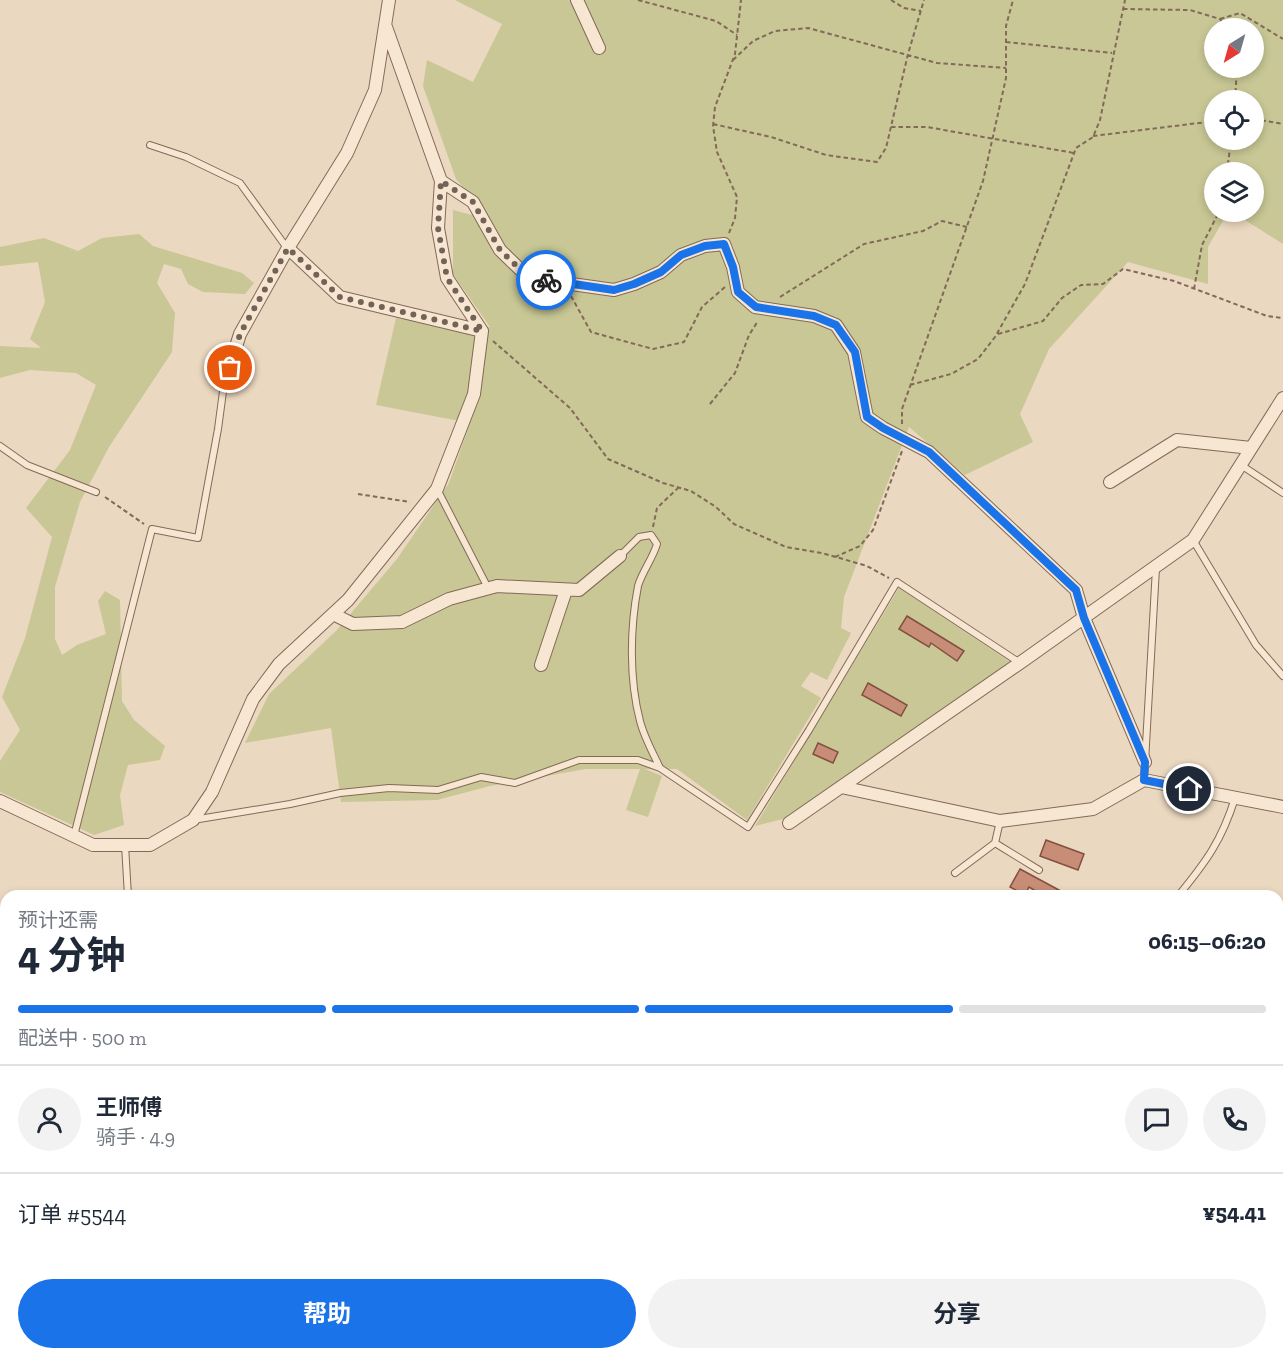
<!DOCTYPE html>
<html lang="zh">
<meta charset="utf-8">
<style>
:root{--surface:#fff;--page:#f2f2f3;--text:#1f2937;--muted:#747a83;--line:#e0e1e3;--accent:#1a73e8}
body{margin:0;font-family:"Zilla Slab","Noto Sans SC",serif;background:var(--page);color:var(--text);height:100vh;display:flex;flex-direction:column;font-size:22px;white-space:nowrap}
*{box-sizing:border-box;margin:0}
p{font-size:20px;color:var(--muted)}
.icon{flex:none;width:33px;height:33px;fill:none;stroke:currentColor;stroke-width:2;stroke-linecap:round;stroke-linejoin:round}
.map{position:relative;flex:1;overflow:hidden}
.details{position:absolute;left:0px;top:890px;width:1284px;height:470px;display:flex;flex-direction:column;background:var(--surface);border-radius:18px 18px 0 0;box-shadow:0 3px 9px #0003}
.details>*{flex:none}
.needle{width:39px;rotate:217deg}
.buttons{position:absolute;left:1204px;top:18px;display:grid;gap:12px}
.buttons a{display:grid;place-items:center;width:60px;height:60px;border-radius:50%;background:var(--surface);box-shadow:0 3px 9px #0003;font-size:30px}
.pin{position:absolute;display:grid;place-items:center;width:51px;height:51px;color:#fff;margin:-26px;border:3px solid #fff;border-radius:50%;box-shadow:0 2px 6px #0007}
.courier{position:absolute;display:grid;place-items:center;width:60px;height:60px;margin:-30px;border:4px solid #1a73e8;border-radius:50%;background:#fff;color:#222;box-shadow:0 2px 8px #0007}
.head em{font-style:normal;font-weight:700}
.head div{display:flex;flex-direction:column-reverse}
.head{display:flex;align-items:center;justify-content:space-between;height:102px;padding:0 18px}
h1{font-size:39px;font-weight:700;line-height:45px}
.bar{display:grid;grid-template-columns:repeat(4,1fr);gap:9px 6px;align-content:center;height:72px;padding:0 18px}
.bar i{height:8px;border-radius:4px;background:var(--line)}
.bar .on{background:var(--accent)}
.bar p{grid-column:span 4}
.line{display:flex;align-items:center;gap:15px;padding:0 18px;border-top:2px solid var(--line)}
.line div{flex:1}
.round{display:grid;place-items:center;flex:none;width:63px;height:63px;border-radius:32px;background:var(--page)}
.button{display:flex;gap:12px;margin-top:auto;padding:12px 18px}
.button a{flex:1;height:69px;border-radius:36px;background:var(--accent);color:#fff;font-size:24px;font-weight:700;line-height:69px;text-align:center}
.button a+a{background:var(--page);color:var(--text)}
.map>svg:first-child{display:block}
.green{fill:#c8c795;fill-rule:evenodd}
.building{fill:#c88d77;stroke:#815040;stroke-width:1.5}
.lines{fill:none;stroke-linecap:round;stroke-linejoin:round}
.service-casing{stroke:#836959;stroke-width:8}
.minor-casing{stroke:#836959;stroke-width:14}
.trunk-casing{stroke:#51392d;stroke-width:21}
.path{stroke:#836959;stroke-width:2;stroke-dasharray:4.5 3;stroke-linecap:butt}
.service{stroke:#f7e7d2;stroke-width:6}
.minor{stroke:#f7e7d2;stroke-width:12}
.trunk{stroke:#e3a876;stroke-width:20}
.done{stroke:#736356;stroke-width:6;stroke-dasharray:0 10.8}
.route{stroke:#1a73e8;stroke-width:8}
</style>
<div class="map">
<svg width="1283" height="1358" viewBox="0 0 1283 1358">
<rect width="100%" height="100%" fill="#ebd8c0"/>
<!-- green -->
<path class="green" d="M 455,0 L 1283,0 L 1283,244 L 1232,212 L 1254,212 L 1254,172 L 1215,172 L 1215,212 L 1228,212 L 1208,247 L 1208,284 L 1128,262 L 1049,349 L 1020,414 L 1033,442 L 965,475 L 909,427 L 844,597 L 841,628 L 851,633 L 827,680 L 811,672 L 801,686 L 821,698 L 747,820 L 677,769 L 645,769 L 662,776 L 648,817 L 626,810 L 640,769 L 586,769 L 490,786 L 437,800 L 341,802 L 331,728 L 245,743 L 269,694 L 336,631 L 397,559 L 449,483 L 470,423 L 376,405 L 396,318 L 490,327 L 453,274 L 453,210 L 491,220 L 456,179 L 423,86 L 427,60 L 473,82 L 502,24 ZM 1215,28 L 1254,28 L 1254,68 L 1215,68 ZM 1215,100 L 1254,100 L 1254,140 L 1215,140 Z
M 139,234 L 153,246 L 242,273 L 254,283 L 245,294 L 203,292 L 188,284 L 181,269 L 164,264 L 157,283 L 175,313 L 172,352 L 109,447 L 80,502 L 55,587 L 55,639 L 62,655 L 77,645 L 106,634 L 98,601 L 105,591 L 120,600 L 122,701 L 134,720 L 165,746 L 160,760 L 128,765 L 120,795 L 124,825 L 94,835 L 0,792 L 0,761 L 20,730 L 2,697 L 25,638 L 52,537 L 26,508 L 70,450 L 96,385 L 76,373 L 30,370 L 0,378 L 0,346 L 41,348 L 30,339 L 45,302 L 38,262 L 0,266 L 0,247 L 44,238 L 78,251 L 102,238 Z
M 899,588 L 1012,663 L 787,818 L 755,826 Z"/>
<!-- building -->
<path class="building" d="M 907,616 L 964,651 L 957,661 L 931,643 L 929,647 L 899,629 Z
M 868,683 L 907,705 L 901,716 L 862,695 Z
M 818,743 L 838,752 L 833,763 L 813,754 Z
M 1046,840 L 1084,854 L 1078,870 L 1040,856 Z
M 1020,869 L 1070,896 L 1044,896 L 1029,887 L 1025,895 L 1010,887 Z"/>
<g class="lines">
<defs>
<path id="service" d="M 150,145 L 186,157 L 240,183 L 287,248
M 0,446 L 27,465 L 96,492
M 1241,465 L 1283,493
M 437,489 L 488,588
M 1193,540 L 1256,645 L 1283,676
M 620,556 L 639,537 L 651,535 L 657,544 C 653,558 642,572 638,586 C 630,628 629,679 640,721 C 644,737 653,753 660,768
M 1144,780 L 1156,568
M 193,820 L 290,804 L 340,793 L 389,788 L 438,790 L 481,777 L 515,783 L 579,760 L 638,760 L 660,768 L 748,827 L 809,730 L 897,582 L 1020,663
M 74,836 L 152,529 L 198,538 L 218,429 L 224,384
M 995,843 L 1039,870
M 125,845 L 128,896
M 955,873 L 995,843 L 1000,821
M 1178,896 C 1206,862 1222,840 1235,798
M 1278,1238 L 1283,1237
M 1278,1346 L 1283,1347
M 1223,1353 L 1229,1356 L 1235,1353
M 801,1358 L 806,1353
M 1159,1358 L 1164,1353"/>
<path id="minor" d="M 577,0 L 599,48
M 386,27 L 441,181
M 288,248 L 340,297 L 482,331 L 447,278 L 438,228 L 441,181 L 473,202 L 500,250 L 529,278 L 614,290 L 634,284 L 661,272 L 681,255 L 705,246 L 724,244 L 733,267 L 738,292 L 755,307 L 814,316 L 836,325 L 854,352 L 867,417 L 883,428 L 929,452 L 1076,590 L 1084,618 L 1145,762
M 224,384 L 240,334 L 288,248 L 347,153 L 375,90 L 389,0
M 1110,482 L 1177,440 L 1251,448
M 333,614 L 353,624 L 402,622 L 449,599 L 497,586 L 579,590 L 620,556
M 541,665 L 566,590
M 841,787 L 1000,821 L 1093,809 L 1144,780 L 1283,807
M 0,801 L 93,845 L 150,845 L 193,820 L 212,792 L 253,699 L 279,664 L 348,600 L 437,489 L 474,394 L 482,331
M 789,823 L 1027,658 L 1193,540 L 1283,398
M 741,1353 L 744,1358
M 139,1358 L 156,1353"/>
<path id="trunk" d="M 1278,1057 L 1283,1057
M 0,1058 L 6,1058
M 0,1082 L 6,1082
M 1278,1082 L 1283,1082"/>
</defs>
<!-- service casing -->
<use href="#service" class="service-casing"/>
<!-- minor casing -->
<use href="#minor" class="minor-casing"/>
<!-- trunk casing -->
<use href="#trunk" class="trunk-casing"/>
<!-- path -->
<path class="path" d="M 638,0 L 716,21 L 737,35
M 891,0 L 904,8 L 921,11
M 1123,9 L 1190,10 L 1220,19 L 1226,28
M 1220,19 L 1240,13 L 1283,39
M 1006,42 L 1112,53
M 733,60 L 753,41 L 775,31 L 808,28 L 937,63 L 1006,68
M 1235,100 L 1237,68
M 1254,119 L 1283,124
M 713,124 L 771,137 L 826,155 L 877,162 L 886,148 L 908,54 L 924,0
M 891,127 L 927,127 L 1074,153
M 1093,136 L 1215,121
M 1227,172 L 1231,140
M 729,233 L 735,218 L 737,197 L 717,152 L 713,126 L 715,107 L 735,54 L 741,0
M 1194,289 L 1202,245 L 1219,212
M 571,296 L 591,332 L 653,349 L 684,342 L 702,307 L 725,287
M 780,297 L 864,244 L 923,231 L 942,221 L 967,227
M 998,334 L 1043,321 L 1062,298 L 1081,285 L 1103,284 L 1123,269 L 1174,281 L 1267,316 L 1283,318
M 493,341 L 570,408 L 608,459 L 663,483 L 691,491 L 716,507 L 734,524 L 786,547 L 822,553 L 867,566 L 889,578
M 910,385 L 951,374 L 978,359 L 995,337 L 1025,284 L 1076,148 L 1093,137 L 1100,120 L 1125,0
M 710,404 L 735,373 L 749,335 L 758,321
M 902,424 L 902,409 L 983,181 L 1006,78 L 1006,26 L 1013,0
M 358,494 L 410,502
M 105,497 L 144,524
M 653,527 L 657,508 L 678,488
M 835,557 L 860,546 L 873,530 L 902,451
M 979,1358 L 983,1353"/>
<!-- service -->
<use href="#service" class="service"/>
<!-- minor -->
<use href="#minor" class="minor"/>
<!-- trunk -->
<use href="#trunk" class="trunk"/>
</g>
<g class="lines">
<!-- done -->
<path class="done" d="M 230,368 L 240,334 L 288,248 L 340,297 L 482,331 L 447,278 L 438,228 L 441,181 L 473,202 L 500,250 L 529,278 L 546,280"/>
<!-- route -->
<path class="route" d="M 546,280 L 614,290 L 634,284 L 661,272 L 681,255 L 705,246 L 724,244 L 733,267 L 738,292 L 756,307 L 814,316 L 836,325 L 855,352 L 867,417 L 883,428 L 929,452 L 1076,590 L 1084,618 L 1145,762 L 1144,780 L 1189,789"/>
</g>
</svg>
<div class="buttons">
<a><svg class="needle" viewBox="-14 -14 28 28"><path d="M0-13l5 13h-10z" fill="#e53935"/><path d="M0 13l5-13h-10z" fill="#747a83"/></svg></a>
<a><svg class="icon" aria-label="locate" viewBox="0 0 24 24"><circle cx="12" cy="12" r="6"/><path d="M12 2v4M12 18v4M2 12h4M18 12h4"/></svg></a>
<a><svg class="icon" aria-label="layers" viewBox="0 0 24 24"><path d="M12 4l9 5-9 5-9-5zM3 14l9 5 9-5"/></svg></a>
</div>
<div class="pin" style="left:230px;top:368px;background:#ea580c"><svg class="icon" aria-label="bag" viewBox="0 0 24 24"><path d="M5 8h14l-1 12H6zM9 8a3 3 0 0 1 6 0"/></svg></div>
<div class="pin" style="left:1189px;top:789px;background:#1f2937"><svg class="icon" aria-label="home" viewBox="0 0 24 24"><path d="M3 11l9-7 9 7M6 9v11h12V9"/></svg></div>
<div class="courier" style="left:546px;top:280px"><svg class="icon" aria-label="bike" viewBox="0 0 24 24"><circle cx="6" cy="16" r="4"/><circle cx="18" cy="16" r="4"/><path d="M6 16l4-8h5l3 8M10 8l3 8H6M13 5h3"/></svg></div>
<section class="details">
<div class="head"><div><h1>4 分钟</h1><p>预计还需</p></div><em>06:15–06:20</em></div>
<div class="bar"><i class="on"></i><i class="on"></i><i class="on"></i><i></i><p>配送中 · 500 m</p></div>
<div class="line" style="height:108px"><a class="round"><svg class="icon" aria-label="person" viewBox="0 0 24 24"><circle cx="12" cy="8" r="4"/><path d="M4 21q1-7 8-7t8 7"/></svg></a><div><b>王师傅</b><p>骑手 · 4.9</p></div><a class="round"><svg class="icon" aria-label="chat" viewBox="0 0 24 24"><path d="M4 5h16v11H9l-5 4z"/></svg></a><a class="round"><svg class="icon" aria-label="phone" viewBox="0 0 24 24"><path d="M5 4h4l2 5-3 2q2 4 5 5l2-3 5 2v4C11 20 4 13 5 4z"/></svg></a></div>
<div class="line" style="height:78px"><div>订单 #5544</div><b>¥54.41</b></div>
<div class="button"><a>帮助</a><a>分享</a></div>
</section>
</div>
